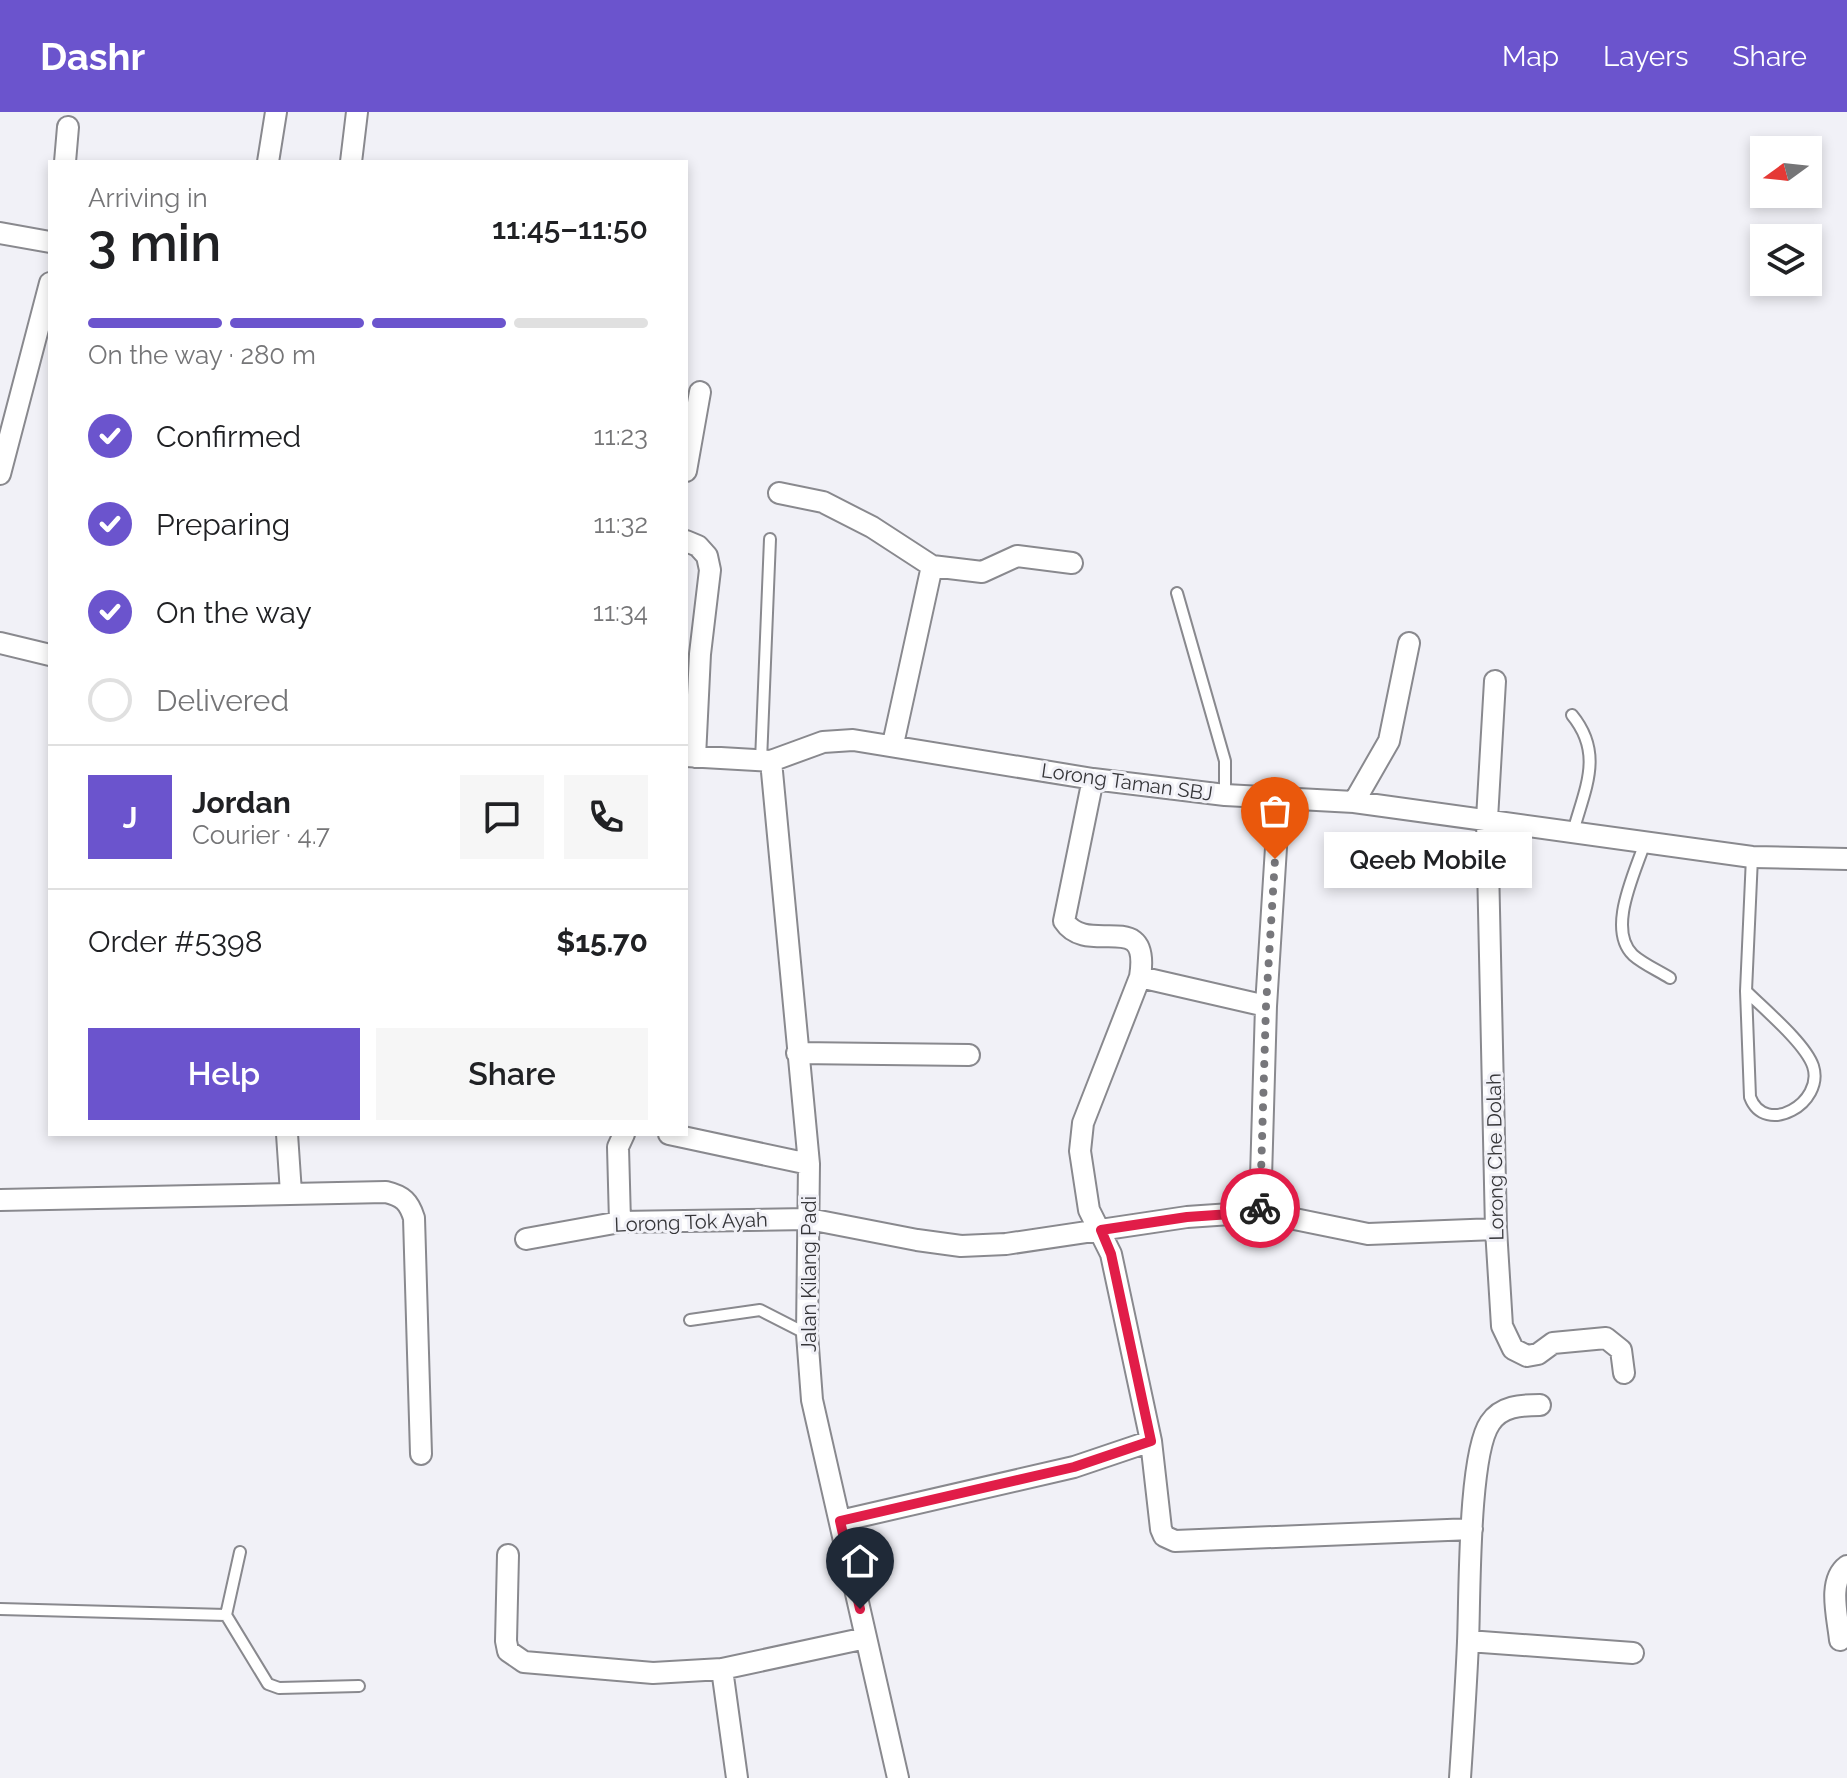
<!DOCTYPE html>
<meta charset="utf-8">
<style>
:root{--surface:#fff;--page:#f6f6f6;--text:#202124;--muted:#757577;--line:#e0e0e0;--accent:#6b54cd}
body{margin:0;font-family:Raleway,sans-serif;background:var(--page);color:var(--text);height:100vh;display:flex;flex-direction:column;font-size:30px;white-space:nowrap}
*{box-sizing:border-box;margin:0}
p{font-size:26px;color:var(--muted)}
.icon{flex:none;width:44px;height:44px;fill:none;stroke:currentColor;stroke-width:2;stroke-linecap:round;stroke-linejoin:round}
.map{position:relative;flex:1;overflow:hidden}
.sheet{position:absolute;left:48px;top:48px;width:640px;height:976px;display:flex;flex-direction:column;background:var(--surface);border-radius:0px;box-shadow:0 4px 12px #0003}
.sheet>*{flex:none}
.needle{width:52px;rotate:255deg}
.buttons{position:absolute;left:1750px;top:24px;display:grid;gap:16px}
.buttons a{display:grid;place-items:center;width:72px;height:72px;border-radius:0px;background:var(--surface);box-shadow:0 4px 12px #0003;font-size:40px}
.pin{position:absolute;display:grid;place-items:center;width:68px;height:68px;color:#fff;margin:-82px -34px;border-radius:50% 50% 50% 0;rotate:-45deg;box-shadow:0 0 8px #0007}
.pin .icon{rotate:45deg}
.courier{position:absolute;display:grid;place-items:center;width:80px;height:80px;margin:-40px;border:6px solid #e11d48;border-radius:50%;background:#fff;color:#222;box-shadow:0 2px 10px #0007}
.bubble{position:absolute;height:56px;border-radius:0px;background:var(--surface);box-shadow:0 4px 12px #0003;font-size:26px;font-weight:600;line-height:56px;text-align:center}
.summary em{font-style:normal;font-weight:600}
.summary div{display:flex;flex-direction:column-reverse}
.summary{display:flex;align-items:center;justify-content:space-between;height:136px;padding:0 40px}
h1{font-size:52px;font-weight:600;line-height:60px}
.bar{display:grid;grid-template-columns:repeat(4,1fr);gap:12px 8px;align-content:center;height:96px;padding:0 40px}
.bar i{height:10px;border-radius:6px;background:var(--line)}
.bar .current{background:var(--accent)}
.bar p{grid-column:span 4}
.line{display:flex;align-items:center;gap:20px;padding:0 40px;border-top:2px solid var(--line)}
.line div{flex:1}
.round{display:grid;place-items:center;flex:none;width:84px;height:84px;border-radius:0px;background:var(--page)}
ol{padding:0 40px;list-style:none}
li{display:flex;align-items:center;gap:24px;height:88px}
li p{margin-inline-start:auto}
li .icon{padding:8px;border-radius:50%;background:var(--accent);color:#fff;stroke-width:4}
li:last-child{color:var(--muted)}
li i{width:44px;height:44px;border:4px solid var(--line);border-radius:50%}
.action{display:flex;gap:16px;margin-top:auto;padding:16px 40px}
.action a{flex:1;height:92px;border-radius:0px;background:var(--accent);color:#fff;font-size:32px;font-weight:600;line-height:92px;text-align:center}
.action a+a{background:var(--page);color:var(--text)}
header{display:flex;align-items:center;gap:48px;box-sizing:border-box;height:112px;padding:0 40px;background:var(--accent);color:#fff}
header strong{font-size:38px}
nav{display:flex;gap:44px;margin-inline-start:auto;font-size:28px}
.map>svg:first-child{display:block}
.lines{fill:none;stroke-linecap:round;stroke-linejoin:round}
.service-casing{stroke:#89898e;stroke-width:14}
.minor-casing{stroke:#89898e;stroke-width:24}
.service{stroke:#fff;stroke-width:10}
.minor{stroke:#fff;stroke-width:20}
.done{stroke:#77777b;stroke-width:8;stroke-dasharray:0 14.4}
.route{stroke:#e11d48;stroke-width:10}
.labels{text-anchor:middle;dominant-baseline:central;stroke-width:6;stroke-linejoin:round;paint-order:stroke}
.street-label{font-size:20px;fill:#353538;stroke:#f1f1f7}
</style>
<header>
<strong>Dashr</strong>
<nav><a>Map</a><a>Layers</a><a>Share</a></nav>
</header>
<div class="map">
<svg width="1847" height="1666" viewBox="0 0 1847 1666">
<rect width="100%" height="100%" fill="#f1f1f7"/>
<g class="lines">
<defs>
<path id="service" d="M 1177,481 L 1225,649 L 1225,683
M 1572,603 C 1604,642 1585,676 1573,720
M 761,649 L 770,427
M 1645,730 C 1636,759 1606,817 1633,843 C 1643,852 1659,859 1670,866
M 1746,879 C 1764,897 1805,931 1813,954 C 1825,991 1765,1025 1750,985 L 1746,879 L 1752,745
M 690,1208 L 760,1198 L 807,1222
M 240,1440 L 226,1503 L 268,1572 L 279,1576 L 359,1574
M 0,1497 L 226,1503"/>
<path id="minor" d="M 65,50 L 68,15
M 268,50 L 276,0
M 351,50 L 357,0
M 0,121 L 50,130
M 686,359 L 700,280
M 0,362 L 50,171
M 779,381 L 823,390 L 872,415 L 932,454 L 982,460 L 1017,444 L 1072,451
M 686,429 L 698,434 L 707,444 L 710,458 L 700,542 L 695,645
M 0,531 L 50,543
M 1495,569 L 1487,707 L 1496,1117 L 1502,1214 L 1513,1237 L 1527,1244 L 1538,1242 L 1553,1231 L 1606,1226 L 1621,1238 L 1624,1261
M 893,632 L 932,454
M 686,644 L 771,649 L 823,630 L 853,628 L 1093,667 L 1225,683 L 1354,690 L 1752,745 L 1847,747
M 771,649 L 809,1052 L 807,1222 L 812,1288 L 898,1666
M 1093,667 L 1064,809 C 1088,846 1151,794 1140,865 L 1083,1011 L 1080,1039 L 1089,1098 L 1111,1142 L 1151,1329 L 1161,1417 L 1164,1424 L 1175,1429 L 1472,1417
M 1354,690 L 1389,629 L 1409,531
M 1140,865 L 1266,894
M 797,941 L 969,943
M 287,1022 L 291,1081
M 669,1022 L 809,1052
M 0,1088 L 386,1080 C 403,1084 409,1090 414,1106 L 421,1342
M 1260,1100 L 1368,1122 L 1496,1117
M 620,1110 L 618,1035 L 624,1022
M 526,1127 L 620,1110 L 809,1107 L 917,1128 L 961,1134 L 1006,1132 L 1187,1105 L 1260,1100 L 1266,894 L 1279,688
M 840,1409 L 1074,1355 L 1151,1329
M 508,1443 L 506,1529 L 508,1539 L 524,1550 L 653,1561 L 722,1557 L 866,1526
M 1840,1528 C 1838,1506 1827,1469 1847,1454
M 1468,1529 L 1633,1541
M 722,1557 L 737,1666
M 1460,1666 C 1463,1621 1466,1576 1468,1530 C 1470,1486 1468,1343 1490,1311 C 1501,1294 1521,1293 1540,1293"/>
</defs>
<!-- service casing -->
<use href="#service" class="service-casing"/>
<!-- minor casing -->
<use href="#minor" class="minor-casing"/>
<!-- service -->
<use href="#service" class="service"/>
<!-- minor -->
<use href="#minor" class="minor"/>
</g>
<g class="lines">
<!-- done -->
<path class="done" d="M 1260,1096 L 1266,894 L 1275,747"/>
<!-- route -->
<path class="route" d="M 860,1497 L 840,1409 L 1074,1355 L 1151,1329 L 1111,1142 L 1101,1118 L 1187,1105 L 1260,1100 L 1260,1096"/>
</g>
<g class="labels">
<!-- street labels -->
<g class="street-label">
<text transform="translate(1127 670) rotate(8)">Lorong Taman SBJ</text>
<text transform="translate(1495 1045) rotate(-91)">Lorong Che Dolah</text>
<text transform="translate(691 1110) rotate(-2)">Lorong Tok Ayah</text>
<text transform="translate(809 1162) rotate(-90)">Jalan Kilang Padi</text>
</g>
</g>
</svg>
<div class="buttons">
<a><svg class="needle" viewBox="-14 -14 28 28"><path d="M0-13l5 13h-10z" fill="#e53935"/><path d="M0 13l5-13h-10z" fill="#757577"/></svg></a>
<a><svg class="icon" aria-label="layers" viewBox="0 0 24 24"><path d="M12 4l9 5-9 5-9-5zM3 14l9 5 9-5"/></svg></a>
</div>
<div class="pin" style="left:1275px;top:747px;background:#ea580c"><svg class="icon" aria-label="bag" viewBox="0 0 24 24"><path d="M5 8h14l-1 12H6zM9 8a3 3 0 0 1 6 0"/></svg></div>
<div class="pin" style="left:860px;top:1497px;background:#1f2937"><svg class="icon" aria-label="home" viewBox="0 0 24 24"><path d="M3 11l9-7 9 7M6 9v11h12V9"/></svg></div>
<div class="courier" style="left:1260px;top:1096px"><svg class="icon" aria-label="bike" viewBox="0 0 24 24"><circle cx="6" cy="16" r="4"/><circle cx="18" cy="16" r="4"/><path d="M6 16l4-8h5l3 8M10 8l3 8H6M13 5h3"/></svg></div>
<div class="bubble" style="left:1324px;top:720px;width:208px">Qeeb Mobile</div>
<section class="sheet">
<div class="summary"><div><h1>3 min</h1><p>Arriving in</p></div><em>11:45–11:50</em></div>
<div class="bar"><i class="current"></i><i class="current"></i><i class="current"></i><i></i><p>On the way · 280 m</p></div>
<ol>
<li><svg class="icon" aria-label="check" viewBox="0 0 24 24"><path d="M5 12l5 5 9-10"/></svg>Confirmed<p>11:23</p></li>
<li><svg class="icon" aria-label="check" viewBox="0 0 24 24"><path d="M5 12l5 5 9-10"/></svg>Preparing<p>11:32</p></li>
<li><svg class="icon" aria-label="check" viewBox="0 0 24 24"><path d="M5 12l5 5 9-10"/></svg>On the way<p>11:34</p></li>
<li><i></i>Delivered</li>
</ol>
<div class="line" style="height:144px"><b class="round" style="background:var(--accent);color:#fff">J</b><div><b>Jordan</b><p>Courier · 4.7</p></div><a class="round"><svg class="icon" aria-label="chat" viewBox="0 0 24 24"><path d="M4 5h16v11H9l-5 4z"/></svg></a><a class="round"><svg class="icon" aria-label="phone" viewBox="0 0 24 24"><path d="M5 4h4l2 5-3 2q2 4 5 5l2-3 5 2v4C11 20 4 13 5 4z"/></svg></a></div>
<div class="line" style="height:104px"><div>Order #5398</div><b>$15.70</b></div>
<div class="action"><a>Help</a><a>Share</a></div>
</section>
</div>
